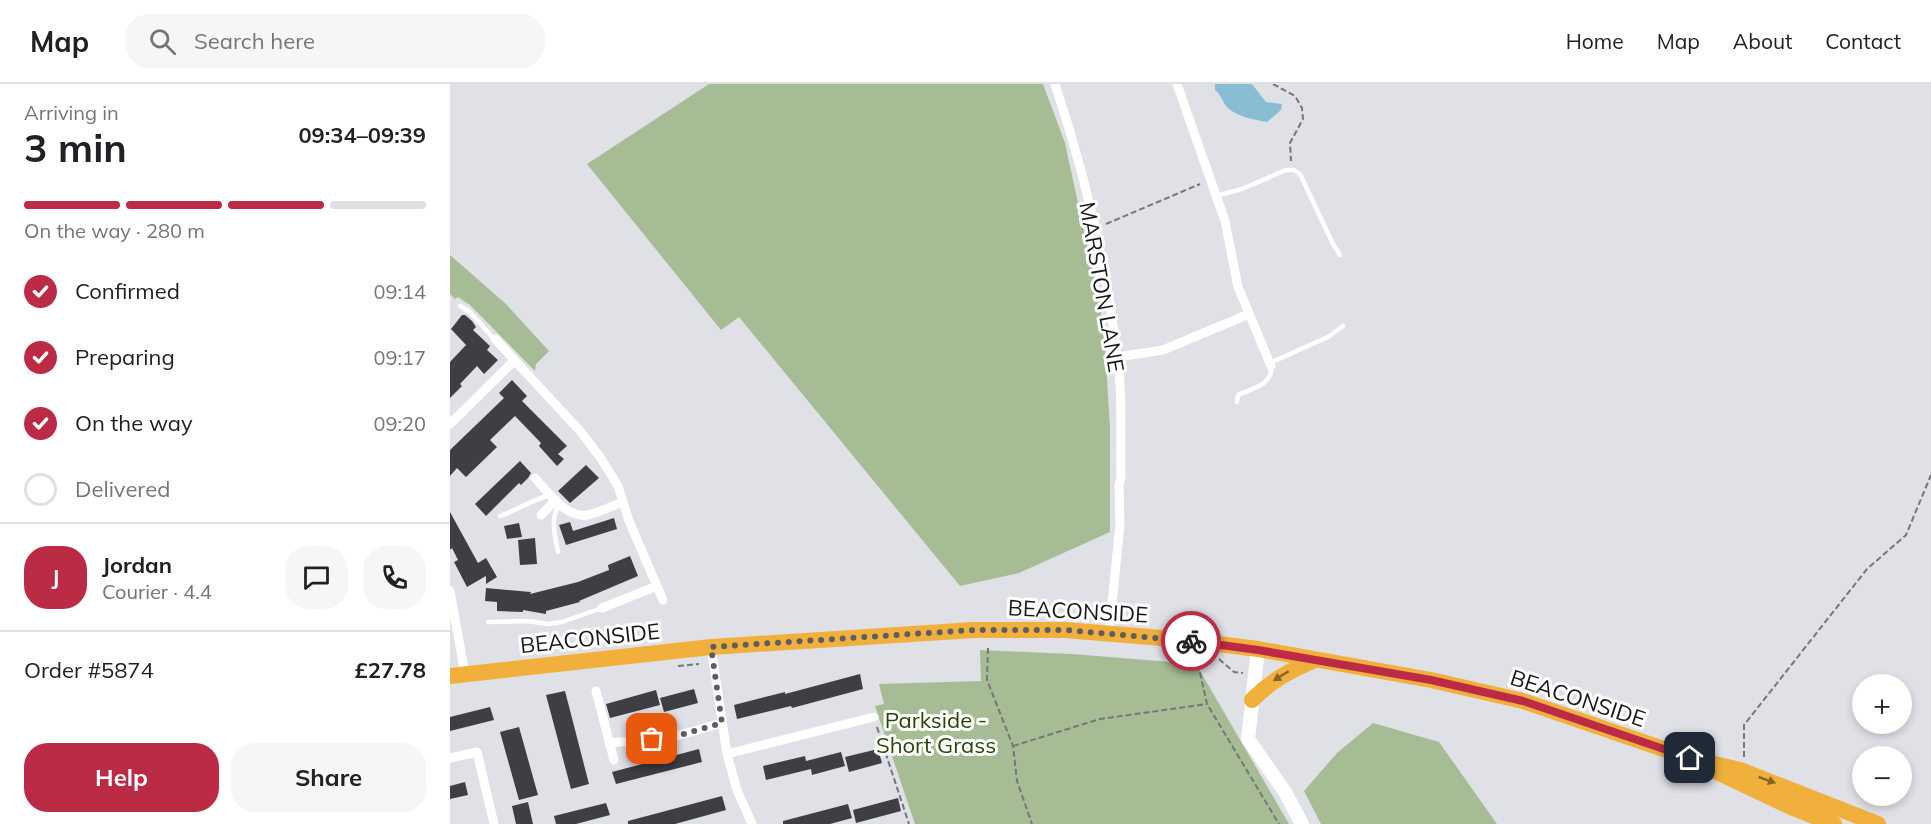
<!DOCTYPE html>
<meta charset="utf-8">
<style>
:root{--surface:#fff;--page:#f6f6f6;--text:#202124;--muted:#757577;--line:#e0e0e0;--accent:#bc2b45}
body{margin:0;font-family:Mulish,sans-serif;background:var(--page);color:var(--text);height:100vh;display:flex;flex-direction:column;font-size:22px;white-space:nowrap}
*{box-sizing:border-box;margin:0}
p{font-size:20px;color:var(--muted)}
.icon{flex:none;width:33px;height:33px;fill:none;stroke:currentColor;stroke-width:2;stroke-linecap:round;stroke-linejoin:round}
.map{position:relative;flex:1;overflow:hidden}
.panel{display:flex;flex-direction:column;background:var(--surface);width:450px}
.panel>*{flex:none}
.tools{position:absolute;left:1402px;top:590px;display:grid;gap:12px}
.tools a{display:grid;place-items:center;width:60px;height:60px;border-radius:50%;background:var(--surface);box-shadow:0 3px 9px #0003;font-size:30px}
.pin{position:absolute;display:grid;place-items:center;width:51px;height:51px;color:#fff;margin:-26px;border-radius:12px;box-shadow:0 3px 9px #0006}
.courier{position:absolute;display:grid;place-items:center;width:60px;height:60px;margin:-30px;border:4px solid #bc2b45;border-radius:50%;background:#fff;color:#222;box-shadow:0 2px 8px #0007}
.headline em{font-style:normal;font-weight:700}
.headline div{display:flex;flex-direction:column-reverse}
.headline{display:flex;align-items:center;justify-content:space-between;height:102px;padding:0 24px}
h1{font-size:39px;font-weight:700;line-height:45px}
.bar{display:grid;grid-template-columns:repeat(4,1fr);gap:9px 6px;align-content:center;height:72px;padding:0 24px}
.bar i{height:8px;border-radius:4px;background:var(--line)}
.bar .current{background:var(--accent)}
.bar p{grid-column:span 4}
.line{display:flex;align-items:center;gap:15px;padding:0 24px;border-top:2px solid var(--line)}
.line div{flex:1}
.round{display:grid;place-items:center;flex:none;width:63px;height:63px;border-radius:24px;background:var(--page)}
ol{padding:0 24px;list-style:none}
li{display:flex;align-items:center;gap:18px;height:66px}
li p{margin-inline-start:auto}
li .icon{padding:6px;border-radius:50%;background:var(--accent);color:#fff;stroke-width:4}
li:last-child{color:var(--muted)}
li i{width:33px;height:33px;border:3px solid var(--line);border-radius:50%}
.action{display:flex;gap:12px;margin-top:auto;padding:12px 24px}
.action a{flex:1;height:69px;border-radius:24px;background:var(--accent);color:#fff;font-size:24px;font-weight:700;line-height:69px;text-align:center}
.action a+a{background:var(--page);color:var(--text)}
header{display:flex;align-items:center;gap:36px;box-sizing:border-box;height:84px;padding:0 30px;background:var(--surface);border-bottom:2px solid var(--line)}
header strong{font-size:28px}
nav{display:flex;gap:33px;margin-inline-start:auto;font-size:21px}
.search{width:420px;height:54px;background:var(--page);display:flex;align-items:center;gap:15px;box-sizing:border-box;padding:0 21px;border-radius:24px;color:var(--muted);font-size:22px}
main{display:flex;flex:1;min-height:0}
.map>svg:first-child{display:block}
.green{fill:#a6bc95}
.water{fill:#89bdd3}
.building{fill:#3e3e43}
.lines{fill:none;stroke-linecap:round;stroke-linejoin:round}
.path{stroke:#76767a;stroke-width:2;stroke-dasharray:6 3;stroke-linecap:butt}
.lane{stroke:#fff;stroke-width:4.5}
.street{stroke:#fff;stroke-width:9}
.secondary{stroke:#fff;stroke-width:14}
.highway{stroke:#f1b03b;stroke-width:16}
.oneway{fill:#84642a}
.done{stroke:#5e5e62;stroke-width:6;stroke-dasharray:0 10.8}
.route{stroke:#bc2b45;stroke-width:8}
.labels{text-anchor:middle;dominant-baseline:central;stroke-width:6;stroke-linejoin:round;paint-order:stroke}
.street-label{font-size:22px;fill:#18181a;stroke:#fff}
.park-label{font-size:22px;fill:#2a4607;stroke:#fff}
</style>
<header>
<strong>Map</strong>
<div class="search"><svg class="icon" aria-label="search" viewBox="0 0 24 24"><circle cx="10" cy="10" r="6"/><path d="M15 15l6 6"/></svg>Search here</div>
<nav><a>Home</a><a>Map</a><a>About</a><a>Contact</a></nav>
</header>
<main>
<section class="panel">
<div class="headline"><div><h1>3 min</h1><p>Arriving in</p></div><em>09:34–09:39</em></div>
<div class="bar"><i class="current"></i><i class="current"></i><i class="current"></i><i></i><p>On the way · 280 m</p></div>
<ol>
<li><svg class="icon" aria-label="check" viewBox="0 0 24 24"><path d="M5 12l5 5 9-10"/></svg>Confirmed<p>09:14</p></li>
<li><svg class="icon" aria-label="check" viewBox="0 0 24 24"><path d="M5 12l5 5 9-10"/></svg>Preparing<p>09:17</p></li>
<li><svg class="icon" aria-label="check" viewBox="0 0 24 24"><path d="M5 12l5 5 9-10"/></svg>On the way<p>09:20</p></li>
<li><i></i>Delivered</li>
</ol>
<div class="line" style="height:108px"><b class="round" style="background:var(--accent);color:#fff">J</b><div><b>Jordan</b><p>Courier · 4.4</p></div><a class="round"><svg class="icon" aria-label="chat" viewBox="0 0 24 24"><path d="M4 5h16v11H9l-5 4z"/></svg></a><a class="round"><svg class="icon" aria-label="phone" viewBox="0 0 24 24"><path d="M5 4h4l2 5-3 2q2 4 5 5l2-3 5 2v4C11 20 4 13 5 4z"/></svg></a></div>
<div class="line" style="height:78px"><div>Order #5874</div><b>£27.78</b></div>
<div class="action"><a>Help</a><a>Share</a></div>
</section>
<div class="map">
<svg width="1481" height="740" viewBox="0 0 1481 740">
<rect width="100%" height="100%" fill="#e0e1e7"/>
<!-- green -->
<path class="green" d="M 259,0 L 593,0 L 615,59 L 650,221 L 655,262 L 660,344 L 660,448 L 569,489 L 510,502 L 289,233 L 271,246 L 137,80 Z
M 0,171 L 56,220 L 99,267 L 86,280 L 85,287 L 20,221 L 8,213 L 5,215 L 0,210 Z
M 530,566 L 622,570 L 746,580 L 839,740 L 465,740 L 425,622 L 434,620 L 429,600 L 531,597 Z
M 923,639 L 989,658 L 1047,740 L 871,740 L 854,707 L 887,669 Z"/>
<!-- water -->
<path class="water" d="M 765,0 L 802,0 L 816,18 L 832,20 L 831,26 L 817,38 C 802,35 786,33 776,22 C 772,16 770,10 765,6 Z"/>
<!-- building -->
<path class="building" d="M 12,231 L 15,231 L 22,237 L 26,243 L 23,246 L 40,262 L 37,266 L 48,276 L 34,290 L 27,282 L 10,300 L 12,302 L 0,314 L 0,278 L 16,261 L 1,245 Z
M 62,296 L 77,312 L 72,317 L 117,362 L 108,370 L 114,375 L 107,382 L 89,362 L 91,359 L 65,332 L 40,356 L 47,363 L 16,393 L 7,384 L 0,392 L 0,366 L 54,314 L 49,309 Z
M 70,377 L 81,389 L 78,394 L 71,401 L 69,399 L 36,432 L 25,420 Z
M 136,381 L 149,394 L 120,419 L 108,407 Z
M 0,428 L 28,479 L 36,474 L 47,493 L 36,500 L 36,492 L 17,503 L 4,478 L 8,476 L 2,464 L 0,466 Z
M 164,434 L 167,445 L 116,461 L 109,441 L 120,438 L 123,447 Z
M 69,439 L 72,453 L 57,455 L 54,442 Z
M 85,454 L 87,480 L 70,481 L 68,456 Z
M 180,472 L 188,492 L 129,517 L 130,518 L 96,527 L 96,530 L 73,526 L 73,528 L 47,527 L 47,518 L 35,517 L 36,504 L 81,508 L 80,510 L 128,498 L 159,486 L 158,481 Z
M 410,590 L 413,605 L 342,624 L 341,622 L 287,635 L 284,621 L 335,608 L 335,610 Z
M 244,605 L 248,619 L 214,628 L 210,614 Z
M 206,606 L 210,621 L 160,634 L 156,620 Z
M 115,607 L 139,700 L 121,705 L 96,611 Z
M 40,623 L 44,636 L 0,647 L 0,633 Z
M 69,643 L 88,711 L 69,716 L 50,648 Z
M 249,665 L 252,678 L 166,700 L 162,688 Z
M 428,665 L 432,679 L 399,688 L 395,673 Z
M 391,668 L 395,682 L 362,691 L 361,685 L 316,696 L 313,682 L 355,672 L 356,677 Z
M 15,698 L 18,711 L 0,715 L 0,702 Z
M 272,712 L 276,726 L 225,740 L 178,740 L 178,737 Z
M 448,714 L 451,727 L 406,739 L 403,726 Z
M 78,718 L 83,740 L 66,740 L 62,722 Z
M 156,719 L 160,731 L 126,740 L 106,740 L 104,732 Z
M 398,720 L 402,734 L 380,740 L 333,740 L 333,737 Z"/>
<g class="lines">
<!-- path -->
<path class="path" d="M 823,0 L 845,12 L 852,24 L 853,35 L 840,59 L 841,77
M 656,140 L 750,100
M 642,533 L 650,525
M 538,564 L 537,596 L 563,662 L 567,697 L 582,740
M 746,571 L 757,620 L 829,740
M 769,575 L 784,588 L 793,589
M 228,582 L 249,580
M 427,643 L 459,740
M 563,662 L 650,635 L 757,620
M 1294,673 L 1294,641 L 1417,485 L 1456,451 L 1481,391"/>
<!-- lane -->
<path class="lane" d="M 766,112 L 792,105 L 836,86 L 844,86 L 850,90 L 883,160 L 890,171
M 10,222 L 20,228 L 44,255
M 820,279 L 878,253 L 893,242
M 787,318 L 788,311 C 803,304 823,301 821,282
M 50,432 C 67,426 82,416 100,411
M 108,468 C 105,451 100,436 109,421
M 38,538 L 77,537 L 98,540 L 112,538 L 152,524"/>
<!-- street -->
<path class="street" d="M 605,0 C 634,87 656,179 667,271 C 673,311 670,353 671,394 L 669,401 L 670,440 L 659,549
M 727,0 L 775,137 L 788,203 L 821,282
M 45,255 L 130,347 L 150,373 L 168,402 L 179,437 L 213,516
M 668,273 L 713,266 L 799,230
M 0,340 L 64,277
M 85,394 C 98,408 116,435 138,431 C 150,428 162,422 173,418
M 91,431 L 106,416
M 0,507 L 15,590
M 152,524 L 207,502
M 261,563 L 277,670 L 287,706 L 302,740
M 146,607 L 164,676
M 159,659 L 223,653 L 272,639
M 277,670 L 424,633
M 0,674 L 27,668 L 44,740"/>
<!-- secondary -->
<path class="secondary" d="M 808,565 L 798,655 L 835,708 L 852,740"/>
<!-- highway -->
<path class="highway" d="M 0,592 L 261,563 L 524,546 L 615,546 L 736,556 L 808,565 L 981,596 L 1073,617 L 1240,674 L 1290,686 L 1428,740
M 802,616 C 821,597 840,586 865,576
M 1265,687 L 1341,723 L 1384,740"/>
</g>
<!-- one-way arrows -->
<defs><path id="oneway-solid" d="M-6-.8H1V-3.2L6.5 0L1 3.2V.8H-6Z" transform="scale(1.5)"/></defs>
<g class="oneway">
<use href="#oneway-solid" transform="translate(831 592) rotate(148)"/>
<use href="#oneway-solid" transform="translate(1317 696) rotate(20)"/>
</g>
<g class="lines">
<!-- done -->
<path class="done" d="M 202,655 L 223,653 L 272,639 L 261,563 L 524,546 L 615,546 L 741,557"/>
<!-- route -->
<path class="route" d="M 741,557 L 808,566 L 981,596 L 1073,617 L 1240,674"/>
</g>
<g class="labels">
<!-- street labels -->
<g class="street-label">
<text transform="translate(652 203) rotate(80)">MARSTON LANE</text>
<text transform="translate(628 527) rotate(3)">BEACONSIDE</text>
<text transform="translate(140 554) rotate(-6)">BEACONSIDE</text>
<text transform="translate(1128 614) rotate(18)">BEACONSIDE</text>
</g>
<!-- park labels -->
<g class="park-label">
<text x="486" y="636">Parkside -<tspan x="486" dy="25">Short Grass</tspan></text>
</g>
</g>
</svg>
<div class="tools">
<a>+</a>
<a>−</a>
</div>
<div class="pin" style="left:202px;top:655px;background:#ea580c"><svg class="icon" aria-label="bag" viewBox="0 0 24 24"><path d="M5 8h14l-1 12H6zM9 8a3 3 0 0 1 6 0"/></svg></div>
<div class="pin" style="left:1240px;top:674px;background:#1f2937"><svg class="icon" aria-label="home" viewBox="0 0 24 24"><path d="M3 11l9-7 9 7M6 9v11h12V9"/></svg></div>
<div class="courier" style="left:741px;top:557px"><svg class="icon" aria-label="bike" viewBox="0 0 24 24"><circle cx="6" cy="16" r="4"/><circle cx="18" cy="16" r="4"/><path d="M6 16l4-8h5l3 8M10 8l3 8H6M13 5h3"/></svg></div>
</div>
</main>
